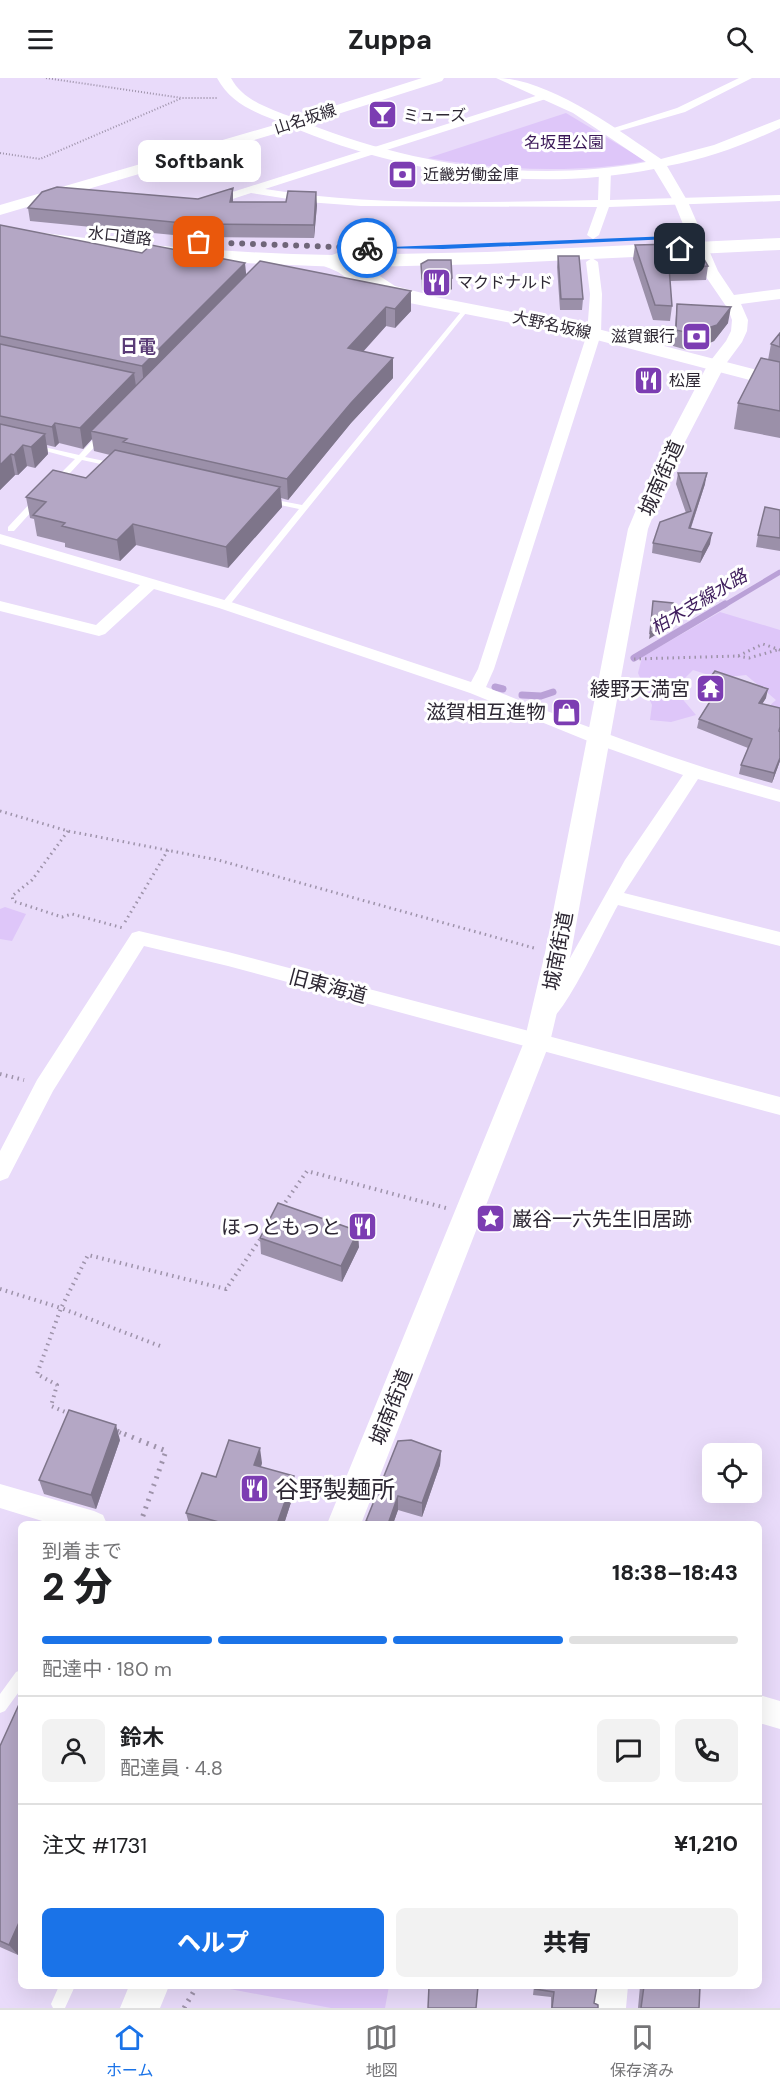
<!DOCTYPE html>
<html lang="ja">
<meta charset="utf-8">
<style>
:root{--surface:#fff;--page:#f2f2f2;--text:#202124;--muted:#757577;--line:#e0e0e0;--accent:#1a73e8}
body{margin:0;font-family:"DM Sans","Noto Sans JP",sans-serif;background:var(--page);color:var(--text);height:100vh;display:flex;flex-direction:column;font-size:22px;white-space:nowrap}
*{box-sizing:border-box;margin:0}
p{font-size:20px;color:var(--muted)}
.icon{flex:none;width:33px;height:33px;fill:none;stroke:currentColor;stroke-width:2;stroke-linecap:round;stroke-linejoin:round}
.map{position:relative;flex:1;overflow:hidden}
.details{position:absolute;left:18px;top:1443px;width:744px;height:468px;display:flex;flex-direction:column;background:var(--surface);border-radius:9px;box-shadow:0 6px 24px #0002}
.details>*{flex:none}
.controls{position:absolute;left:702px;top:1365px;display:grid;gap:12px}
.controls a{display:grid;place-items:center;width:60px;height:60px;border-radius:9px;background:var(--surface);box-shadow:0 6px 24px #0002;font-size:30px}
.pin{position:absolute;display:grid;place-items:center;width:51px;height:51px;color:#fff;margin:-26px;border-radius:12px;box-shadow:0 3px 9px #0006}
.courier{position:absolute;display:grid;place-items:center;width:60px;height:60px;margin:-30px;border:4px solid #1a73e8;border-radius:50%;background:#fff;color:#222;box-shadow:0 2px 8px #0007}
.bubble{position:absolute;height:42px;border-radius:9px;background:var(--surface);box-shadow:0 6px 24px #0002;font-size:20px;font-weight:800;line-height:42px;text-align:center}
.summary em{font-style:normal;font-weight:800}
.summary div{display:flex;flex-direction:column-reverse}
.summary{display:flex;align-items:center;justify-content:space-between;height:102px;padding:0 24px}
h1{font-size:39px;font-weight:800;line-height:45px}
.bar{display:grid;grid-template-columns:repeat(4,1fr);gap:9px 6px;align-content:center;height:72px;padding:0 24px}
.bar i{height:8px;border-radius:4px;background:var(--line)}
.bar .active{background:var(--accent)}
.bar p{grid-column:span 4}
.line{display:flex;align-items:center;gap:15px;padding:0 24px;border-top:2px solid var(--line)}
.line div{flex:1}
.round{display:grid;place-items:center;flex:none;width:63px;height:63px;border-radius:9px;background:var(--page)}
.action{display:flex;gap:12px;margin-top:auto;padding:12px 24px}
.action a{flex:1;height:69px;border-radius:9px;background:var(--accent);color:#fff;font-size:24px;font-weight:800;line-height:69px;text-align:center}
.action a+a{background:var(--page);color:var(--text)}
header{display:flex;justify-content:space-between;align-items:center;height:78px;padding:0 24px;background:var(--surface);font-size:27px;font-weight:800}
.dock{display:flex;justify-content:space-around;align-items:center;height:84px;border-top:2px solid var(--line);background:var(--surface);font-size:16px;color:var(--muted)}
.dock a{display:grid;justify-items:center;gap:3px}
.dock .active{color:var(--accent)}
.map>svg:first-child{display:block}
.green{fill:#dec6f9}
.lines{fill:none;stroke-linecap:round;stroke-linejoin:round}
.stream-far1{stroke:#baa1d7;stroke-width:5}
.stream{stroke:#baa1d7;stroke-width:7}
.path-far3{stroke:#9e93aa;stroke-width:2;stroke-dasharray:1 2;stroke-linecap:butt}
.path-far2{stroke:#9e93aa;stroke-width:3;stroke-dasharray:1.5 4;stroke-linecap:butt}
.path-far1{stroke:#9e93aa;stroke-width:4;stroke-dasharray:1.5 4.5;stroke-linecap:butt}
.path{stroke:#9e93aa;stroke-width:5;stroke-dasharray:2 6;stroke-linecap:butt}
.service{fill:#fff;fill-rule:evenodd}
.minor{fill:#fff;fill-rule:evenodd}
.tertiary{fill:#fff;fill-rule:evenodd}
.secondary{fill:#fff;fill-rule:evenodd}
.trunk{fill:#fff;fill-rule:evenodd}
.wall{fill:#9b90a9}
.shaded-wall{fill:#7e758a}
.building{fill:#b4a7c5;stroke:#7e758a;stroke-width:1.5}
.route{fill:#1a73e8}
.done{stroke:#6f6679;stroke-width:6;stroke-dasharray:0 10.8}
.labels{text-anchor:middle;dominant-baseline:central;stroke-width:6;stroke-linejoin:round;paint-order:stroke}
.far-poi-label{font-size:16px;fill:#2d2733;stroke:#fff;text-anchor:start}
.far-street-label{font-size:16px;fill:#2d2733;stroke:#fff}
.far-park-label{font-size:16px;fill:#3b1858;stroke:#fff}
.far-quarter-label{font-size:18px;font-weight:bold;fill:#5a3c77;stroke:#fff}
.far-water-label{font-size:18px;font-style:italic;fill:#3e1c5c;stroke:#fff}
.street-label{font-size:20px;fill:#2d2733;stroke:#fff}
.poi-label{font-size:20px;fill:#2d2733;stroke:#fff;text-anchor:end}
.near-poi-label{font-size:24px;fill:#2d2733;stroke:#fff;text-anchor:start}
</style>
<header><svg class="icon" aria-label="menu" viewBox="0 0 24 24"><path d="M4 6h16M4 12h16M4 18h16"/></svg>Zuppa<svg class="icon" aria-label="search" viewBox="0 0 24 24"><circle cx="10" cy="10" r="6"/><path d="M15 15l6 6"/></svg></header>
<div class="map">
<svg width="780" height="1930" viewBox="0 0 780 1930">
<rect width="100%" height="100%" fill="#e9dbfa"/>
<!-- green -->
<path class="green" d="M 566,35 L 646,83 C 574,96 500,92 428,80 Z
M 720,534 L 780,552 L 780,640 L 761,635 L 776,622 L 746,597 L 718,600 L 693,592 L 674,611 L 696,637 L 671,644 L 650,642 L 652,627 L 638,595 L 642,579 Z
M 5,829 L 26,836 L 12,863 L 0,861 L 0,831 Z
M 214,1908 L 389,1908 L 385,1930 L 331,1930 Z"/>
<g class="lines">
<!-- stream-far1 -->
<path class="stream-far1" d="M 723,528 L 780,494"/>
<!-- stream -->
<path class="stream" d="M 634,580 L 725,526
M 495,609 L 503,611
M 522,617 L 541,618 L 553,614"/>
<!-- path-far3 -->
<path class="path-far3" d="M 46,0 L 182,20 L 217,20
M 0,75 L 40,81 L 182,20"/>
<!-- path-far2 -->
<path class="path-far2" d="M 738,578 L 749,580 L 777,572
M 634,581 L 738,578 L 763,566 L 780,572
M 0,733 L 68,753 L 218,782 L 534,870
M 68,753 L 32,802 L 12,818 L 13,823 L 62,839 L 72,836 L 123,850
M 125,844 L 168,772"/>
<!-- path-far1 -->
<path class="path-far1" d="M 0,996 L 24,1002
M 282,1129 L 307,1093 L 446,1130
M 0,1211 L 61,1230 L 88,1177 L 226,1211 L 261,1160
M 70,1336 L 51,1328 L 57,1307 L 37,1296 L 61,1230 L 160,1268
M 114,1352 L 121,1355"/>
<!-- path -->
<path class="path" d="M 117,1353 L 166,1373 L 140,1446
M 184,1930 L 197,1908"/>
<!-- service -->
<path class="service" d="M 465,229 L 470,230 L 228,529 L 222,529 L 222,525 L 299,431 L 266,424 L 266,420 L 302,427 Z
M 100,354 L 107,356 L 85,379 L 119,386 L 119,390 L 82,382 L 59,407 L 56,407 L 52,405 L 53,403 L 75,381 L 31,369 L 35,367 L 79,377 Z
M 35,420 L 42,422 L 14,453 L 8,453 L 8,449 Z
M 21,1592 L 21,1611 L 5,1633 L 0,1635 L 0,1616 L 16,1594 Z
M 59,1908 L 75,1908 L 65,1930 L 53,1930 L 51,1926 Z"/>
<!-- minor -->
<path class="minor" d="M 739,0 L 752,0 L 685,34 L 609,56 L 604,53 L 677,30 Z
M 548,14 L 552,15 L 552,19 L 265,111 C 374,129 488,124 598,122 L 599,93 L 605,90 L 611,93 L 610,122 L 780,117 L 780,123 L 609,129 L 599,157 L 593,161 L 587,157 L 597,129 L 361,128 L 307,124 L 251,115 L 205,130 L 199,126 L 201,124 Z
M 592,180 L 598,184 L 602,216 L 601,256 L 494,591 L 486,609 C 583,648 678,684 780,712 L 780,724 L 698,701 L 624,815 L 780,854 L 780,868 L 618,827 C 606,848 568,930 552,940 C 548,943 543,941 539,940 L 536,934 L 539,928 L 565,889 L 625,782 L 683,697 L 593,665 L 470,615 L 219,530 L 154,511 L 105,556 L 99,558 L 0,533 L 0,523 L 96,547 L 140,507 L 0,466 L 0,456 L 231,524 L 471,604 L 478,591 L 587,256 L 590,216 L 586,184 Z
M 139,853 L 228,874 L 780,1019 L 780,1037 L 228,888 L 144,868 L 53,1013 L 8,1100 L 0,1103 L 0,1073 L 37,1002 L 132,855 Z
M 0,1406 L 94,1433 L 103,1437 L 107,1446 L 52,1446 L 0,1430 Z
M 759,1617 L 780,1623 L 780,1651 L 759,1645 Z
M 596,1908 L 628,1908 L 626,1930 L 594,1930 Z"/>
<!-- tertiary -->
<path class="tertiary" d="M 217,0 L 231,0 C 243,23 271,31 294,40 C 404,86 528,106 646,84 L 573,35 L 496,0 C 548,0 618,52 661,81 L 714,67 L 780,41 L 780,50 C 744,67 707,81 667,88 L 688,124 L 718,193 L 734,217 L 780,211 L 780,221 L 741,226 L 748,242 L 747,253 L 742,264 L 725,287 L 672,389 L 648,451 L 571,875 L 550,964 L 361,1446 L 327,1446 L 524,964 L 545,875 L 628,451 L 654,389 L 708,286 L 726,263 L 731,253 L 732,242 L 728,231 L 702,193 L 674,124 L 654,91 C 531,115 402,96 287,47 C 260,36 232,28 217,0 Z
M 129,1908 L 169,1908 L 160,1930 L 120,1930 Z"/>
<!-- secondary -->
<path class="secondary" d="M 422,0 L 444,0 L 442,3 L 281,54 L 0,137 L 0,127 L 271,48 Z
M 326,178 C 351,184 366,202 389,210 L 594,250 L 780,298 L 780,310 L 593,261 L 379,219 C 363,213 352,203 338,194 C 331,190 322,189 317,183 L 320,179 Z"/>
<!-- trunk -->
<path class="trunk" d="M 0,149 C 111,165 220,175 332,177 L 340,174 L 349,177 L 487,174 L 780,160 L 780,172 L 487,186 L 366,189 L 395,208 L 434,218 L 437,222 L 434,226 L 427,228 L 381,216 L 340,189 L 170,182 L 0,161 Z"/>
</g>
<!-- wall -->
<path class="wall" d="M 233,124 L 317,127 L 314,160 L 194,159 L 30,143 L 28,130 Z
M 0,147 L 246,197 L 411,233 L 395,250 L 386,248 L 363,274 L 393,300 L 351,345 L 288,422 L 281,420 L 282,429 L 228,490 L 136,467 L 120,483 L 65,469 L 65,465 L 37,458 L 34,441 L 30,440 L 26,419 L 86,400 L 110,377 L 94,373 L 92,361 L 83,371 L 59,365 L 55,369 L 47,367 L 48,376 L 35,390 L 27,388 L 18,397 L 15,397 L 0,412 Z
M 635,167 L 708,188 L 706,202 L 670,203 L 672,228 L 670,243 L 653,242 L 633,181 Z
M 558,178 L 583,221 L 582,232 L 560,232 L 557,189 Z
M 421,186 L 452,200 L 452,211 L 442,218 L 422,212 Z
M 677,226 L 728,245 L 714,263 L 705,267 L 690,267 L 687,272 L 673,268 Z
M 780,255 L 780,360 L 734,351 L 738,325 L 768,282 L 771,266 Z
M 678,395 L 705,406 L 691,450 L 710,466 L 700,485 L 652,475 L 653,465 L 686,435 L 676,406 Z
M 780,432 L 780,473 L 756,469 L 758,457 Z
M 703,609 L 766,620 L 762,626 L 779,653 L 780,683 L 772,705 L 739,696 L 741,687 L 748,670 L 697,650 L 699,641 L 711,622 L 702,619 Z
M 260,1160 L 359,1169 L 342,1204 L 261,1176 Z
M 120,1362 L 96,1431 L 44,1416 L 39,1402 Z
M 441,1373 L 440,1387 L 422,1439 L 398,1432 L 393,1446 L 367,1446 L 366,1443 Z
M 262,1385 L 261,1389 L 294,1398 L 295,1412 L 284,1446 L 189,1446 L 186,1435 L 216,1399 Z
M 0,1668 L 18,1877 L 0,1869 Z
M 534,1908 L 597,1908 L 594,1925 L 598,1930 L 551,1930 L 551,1919 L 533,1917 Z
M 640,1908 L 700,1908 L 699,1930 L 638,1930 Z"/>
<!-- shaded-wall -->
<path class="shaded-wall" d="M 233,110 L 233,123 L 231,137 L 230,124 Z
M 316,114 L 317,127 L 314,160 L 314,147 Z
M 245,185 L 247,204 L 144,309 L 142,288 Z
M 452,200 L 452,211 L 442,218 L 442,207 Z
M 411,213 L 411,233 L 395,250 L 395,231 Z
M 386,229 L 386,248 L 348,290 L 348,270 Z
M 731,229 L 728,245 L 714,263 L 705,267 L 708,250 Z
M 692,251 L 690,267 L 687,272 L 689,255 Z
M 393,280 L 393,300 L 351,345 L 288,422 L 287,401 L 351,325 Z
M 134,295 L 137,315 L 91,353 L 92,361 L 83,371 L 80,350 Z
M 55,345 L 59,365 L 55,369 L 52,349 Z
M 45,356 L 48,376 L 35,390 L 31,369 Z
M 23,367 L 27,388 L 18,397 L 14,377 Z
M 11,376 L 15,397 L 0,412 L 0,387 Z
M 707,395 L 705,406 L 687,461 L 689,450 Z
M 280,409 L 282,429 L 228,490 L 226,469 Z
M 133,446 L 136,467 L 120,483 L 117,462 Z
M 712,455 L 710,466 L 700,485 L 702,474 Z
M 671,542 L 670,548 L 649,561 L 650,555 Z
M 768,611 L 766,620 L 757,634 L 759,625 Z
M 780,680 L 780,683 L 772,705 L 774,695 Z
M 358,1153 L 359,1169 L 342,1204 L 341,1188 Z
M 116,1347 L 120,1362 L 96,1431 L 91,1417 Z
M 260,1370 L 262,1385 L 256,1402 L 254,1387 Z
M 441,1373 L 440,1387 L 422,1439 L 422,1425 Z
M 294,1398 L 295,1412 L 284,1446 L 277,1446 Z
M 398,1418 L 398,1432 L 393,1446 L 388,1446 Z
M 21,1840 L 21,1871 L 18,1877 L 9,1867 Z"/>
<!-- building -->
<path class="building" d="M 57,109 L 198,121 L 233,110 L 230,124 L 286,124 L 288,113 L 316,114 L 314,147 L 193,146 L 28,130 L 42,114 Z
M 0,147 L 142,175 L 151,167 L 245,185 L 142,288 L 0,258 Z
M 676,166 L 701,176 L 708,188 L 669,189 L 672,228 L 655,227 L 635,167 Z
M 558,178 L 579,178 L 583,221 L 561,221 Z
M 428,182 L 451,182 L 452,200 L 442,207 L 422,201 L 421,186 Z
M 260,183 L 411,213 L 395,231 L 386,229 L 348,270 L 393,280 L 351,325 L 287,401 L 123,364 L 127,361 L 91,353 Z
M 677,226 L 731,229 L 717,247 L 708,250 L 692,251 L 689,255 L 676,252 Z
M 780,255 L 780,269 L 771,266 Z
M 0,266 L 134,295 L 80,350 L 55,345 L 52,349 L 0,338 Z
M 761,280 L 780,284 L 780,333 L 738,325 Z
M 0,346 L 45,356 L 31,369 L 23,367 L 14,377 L 11,376 L 0,387 Z
M 115,372 L 280,409 L 226,469 L 133,446 L 117,462 L 62,448 L 65,445 L 33,437 L 46,424 L 26,419 L 53,392 L 86,400 Z
M 678,395 L 707,395 L 689,450 L 712,455 L 702,474 L 653,465 L 660,444 L 691,433 Z
M 765,429 L 780,432 L 780,460 L 758,457 Z
M 653,523 L 673,525 L 671,542 L 650,555 Z
M 715,593 L 768,611 L 759,625 L 780,630 L 780,649 L 779,653 L 780,654 L 780,680 L 774,695 L 741,687 L 752,661 L 699,641 L 716,614 L 703,609 Z
M 278,1125 L 358,1153 L 341,1188 L 260,1160 Z
M 69,1332 L 116,1347 L 91,1417 L 39,1402 Z
M 229,1362 L 260,1370 L 254,1387 L 294,1398 L 277,1446 L 226,1446 L 186,1435 L 202,1395 L 216,1399 Z
M 411,1362 L 441,1373 L 422,1425 L 398,1418 L 388,1446 L 377,1446 L 366,1443 L 398,1363 Z
M 21,1622 L 21,1840 L 9,1867 L 0,1863 L 0,1668 Z
M 429,1908 L 478,1908 L 476,1930 L 428,1930 Z
M 535,1908 L 597,1908 L 594,1925 L 598,1927 L 598,1930 L 552,1930 L 554,1914 L 535,1911 Z
M 644,1908 L 700,1908 L 699,1930 L 641,1930 Z"/>
<!-- route -->
<path class="route" d="M 696,157 L 698,158 L 702,171 L 678,172 L 680,169 L 696,168 L 693,160 L 443,171 L 365,170 Z"/>
<g class="lines">
<!-- done -->
<path class="done" d="M 199,164 L 367,170"/>
</g>
<!-- icons -->
<defs>
<symbol id="bar-square" viewBox="-11 -11 22 22"><rect x="-9" y="-9" width="18" height="18" rx="4" fill="#7c3db2" stroke="#fff"/><path d="M-6-5H6L.8 .8V4.5H3.5V6h-7V4.5H-.8V.8Z" fill="#fff"/></symbol>
<symbol id="bank-square" viewBox="-11 -11 22 22"><rect x="-9" y="-9" width="18" height="18" rx="4" fill="#7c3db2" stroke="#fff"/><path d="M-6-4H6V4H-6ZM0-2.3a2.3 2.3 0 1 0 0 4.6a2.3 2.3 0 1 0 0-4.6Z" fill="#fff"/></symbol>
<symbol id="restaurant-square" viewBox="-11 -11 22 22"><rect x="-9" y="-9" width="18" height="18" rx="4" fill="#7c3db2" stroke="#fff"/><path d="M-5-6h1v4h1v-4h1v4h1v-4h1v5L-1.5 .5V6h-2V.5L-5-1ZM5-6V6H3V1.5H1.5Q1.5-4 5-6Z" fill="#fff"/></symbol>
<symbol id="temple-square" viewBox="-11 -11 22 22"><rect x="-9" y="-9" width="18" height="18" rx="4" fill="#7c3db2" stroke="#fff"/><path d="M0-6L5-2H3V0L6.5 2.5H4V6H1.5V3h-3V6H-4V2.5H-6.5L-3 0V-2H-5Z" fill="#fff"/></symbol>
<symbol id="shop-square" viewBox="-11 -11 22 22"><rect x="-9" y="-9" width="18" height="18" rx="4" fill="#7c3db2" stroke="#fff"/><path d="M-5-2.5h2.3a2.7 3.5 0 0 1 5.4 0H5L5.5 6h-11ZM-1.5-2.5h3a1.5 2.3 0 0 0-3 0Z" fill="#fff"/></symbol>
<symbol id="sight-square" viewBox="-11 -11 22 22"><rect x="-9" y="-9" width="18" height="18" rx="4" fill="#7c3db2" stroke="#fff"/><path d="M0-6L1.8-2.2L6-1.7L2.9 1.2L3.7 5.4L0 3.3L-3.7 5.4L-2.9 1.2L-6-1.7L-1.8-2.2Z" fill="#fff"/></symbol>
</defs>
<g fill-rule="evenodd">
<use href="#bar-square" x="366" y="20" width="33" height="33"/>
<use href="#bank-square" x="386" y="80" width="33" height="33"/>
<use href="#restaurant-square" x="420" y="188" width="33" height="33"/>
<use href="#bank-square" x="680" y="242" width="33" height="33"/>
<use href="#restaurant-square" x="632" y="286" width="33" height="33"/>
<use href="#temple-square" x="694" y="594" width="33" height="33"/>
<use href="#shop-square" x="550" y="618" width="33" height="33"/>
<use href="#sight-square" x="474" y="1124" width="33" height="33"/>
<use href="#restaurant-square" x="346" y="1132" width="33" height="33"/>
<use href="#restaurant-square" x="238" y="1394" width="33" height="33"/>
</g>
<g class="labels">
<!-- far-poi labels -->
<g class="far-poi-label">
<text x="403" y="37">ミューズ</text>
<text x="423" y="96">近畿労働金庫</text>
<text x="457" y="204">マクドナルド</text>
<text x="675" y="258" text-anchor="end">滋賀銀行</text>
<text x="669" y="302">松屋</text>
</g>
<!-- far-street labels -->
<g class="far-street-label">
<text transform="translate(305 41) rotate(-18)">山名坂線</text>
<text transform="translate(120 158) rotate(6)">水口道路</text>
<text transform="translate(552 247) rotate(12)">大野名坂線</text>
</g>
<!-- far-park labels -->
<g class="far-park-label">
<text x="564" y="64">名坂里公園</text>
</g>
<!-- far-quarter labels -->
<g class="far-quarter-label">
<text x="138" y="269">日電</text>
</g>
<!-- far-water labels -->
<g class="far-water-label">
<text transform="translate(699 524) rotate(-31)">柏木支線水路</text>
</g>
<!-- street labels -->
<g class="street-label">
<text transform="translate(661 400) rotate(-66)">城南街道</text>
<text transform="translate(558 873) rotate(-79)">城南街道</text>
<text transform="translate(328 908) rotate(15)">旧東海道</text>
<text transform="translate(391 1329) rotate(-68)">城南街道</text>
</g>
<!-- poi labels -->
<g class="poi-label">
<text x="690" y="611">綾野天満宮</text>
<text x="546" y="634">滋賀相互進物</text>
<text x="512" y="1141" text-anchor="start">巌谷一六先生旧居跡</text>
<text x="341" y="1149">ほっともっと</text>
</g>
<!-- near-poi labels -->
<g class="near-poi-label">
<text x="275" y="1411">谷野製麺所</text>
</g>
</g>
</svg>
<div class="controls">
<a><svg class="icon" aria-label="locate" viewBox="0 0 24 24"><circle cx="12" cy="12" r="6"/><path d="M12 2v4M12 18v4M2 12h4M18 12h4"/></svg></a>
</div>
<div class="pin" style="left:199px;top:164px;background:#ea580c"><svg class="icon" aria-label="bag" viewBox="0 0 24 24"><path d="M5 8h14l-1 12H6zM9 8a3 3 0 0 1 6 0"/></svg></div>
<div class="pin" style="left:680px;top:171px;background:#1f2937"><svg class="icon" aria-label="home" viewBox="0 0 24 24"><path d="M3 11l9-7 9 7M6 9v11h12V9"/></svg></div>
<div class="courier" style="left:367px;top:170px"><svg class="icon" aria-label="bike" viewBox="0 0 24 24"><circle cx="6" cy="16" r="4"/><circle cx="18" cy="16" r="4"/><path d="M6 16l4-8h5l3 8M10 8l3 8H6M13 5h3"/></svg></div>
<div class="bubble" style="left:138px;top:62px;width:123px">Softbank</div>
<section class="details">
<div class="summary"><div><h1>2 分</h1><p>到着まで</p></div><em>18:38–18:43</em></div>
<div class="bar"><i class="active"></i><i class="active"></i><i class="active"></i><i></i><p>配達中 · 180 m</p></div>
<div class="line" style="height:108px"><a class="round"><svg class="icon" aria-label="person" viewBox="0 0 24 24"><circle cx="12" cy="8" r="4"/><path d="M4 21q1-7 8-7t8 7"/></svg></a><div><b>鈴木</b><p>配達員 · 4.8</p></div><a class="round"><svg class="icon" aria-label="chat" viewBox="0 0 24 24"><path d="M4 5h16v11H9l-5 4z"/></svg></a><a class="round"><svg class="icon" aria-label="phone" viewBox="0 0 24 24"><path d="M5 4h4l2 5-3 2q2 4 5 5l2-3 5 2v4C11 20 4 13 5 4z"/></svg></a></div>
<div class="line" style="height:78px"><div>注文 #1731</div><b>¥1,210</b></div>
<div class="action"><a>ヘルプ</a><a>共有</a></div>
</section>
</div>
<nav class="dock">
<a class="active"><svg class="icon" aria-label="home" viewBox="0 0 24 24"><path d="M3 11l9-7 9 7M6 9v11h12V9"/></svg>ホーム</a>
<a><svg class="icon" aria-label="map" viewBox="0 0 24 24"><path d="M3 6l6-2 6 2 6-2v14l-6 2-6-2-6 2zM9 4v14M15 6v14"/></svg>地図</a>
<a><svg class="icon" aria-label="saved" viewBox="0 0 24 24"><path d="M7 4h10v16l-5-4-5 4z"/></svg>保存済み</a>
</nav>
